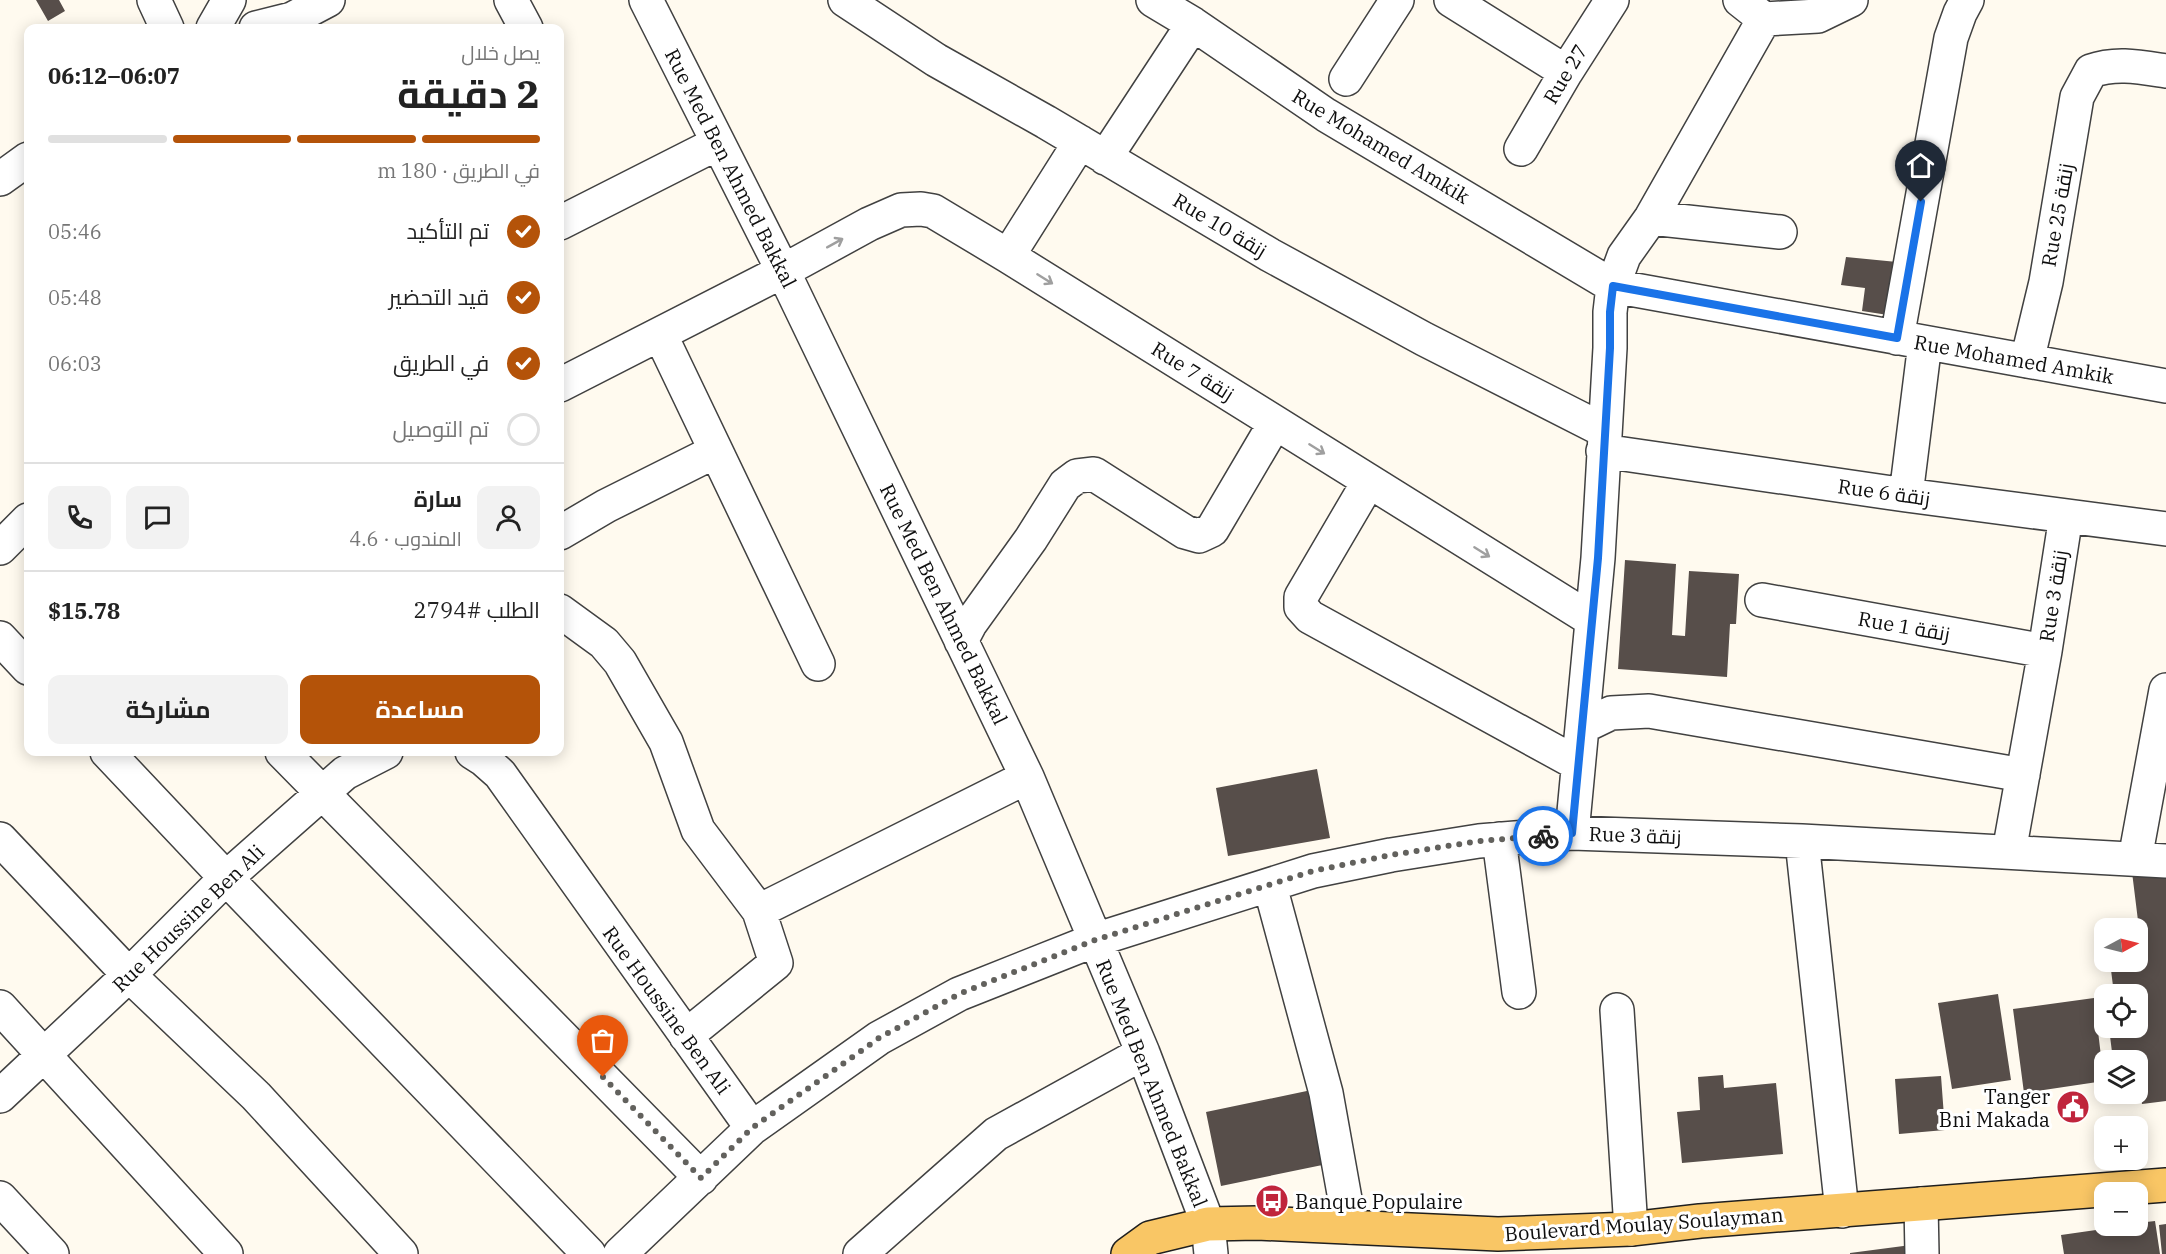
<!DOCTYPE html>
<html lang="ar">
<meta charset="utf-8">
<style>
:root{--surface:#fff;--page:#f2f2f2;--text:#222;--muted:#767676;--line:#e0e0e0;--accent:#b45309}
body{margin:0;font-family:"IBM Plex Serif",Cairo,serif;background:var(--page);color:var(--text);direction:rtl;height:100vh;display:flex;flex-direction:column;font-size:22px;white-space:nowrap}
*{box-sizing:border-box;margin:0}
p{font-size:20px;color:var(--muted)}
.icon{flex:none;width:33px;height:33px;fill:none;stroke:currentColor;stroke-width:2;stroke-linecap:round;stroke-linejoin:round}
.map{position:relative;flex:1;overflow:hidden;direction:ltr}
.panel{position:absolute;left:24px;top:24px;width:540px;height:732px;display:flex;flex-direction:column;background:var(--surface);border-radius:12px;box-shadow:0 3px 15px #0003;direction:rtl}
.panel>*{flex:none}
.needle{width:39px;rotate:83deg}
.controls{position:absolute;left:2094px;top:918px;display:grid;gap:12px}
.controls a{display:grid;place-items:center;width:54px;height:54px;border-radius:12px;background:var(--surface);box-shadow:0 3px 15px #0003;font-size:30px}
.pin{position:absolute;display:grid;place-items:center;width:51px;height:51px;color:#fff;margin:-62px -26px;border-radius:50% 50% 50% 0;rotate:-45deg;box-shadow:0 0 6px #0007}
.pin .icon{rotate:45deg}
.courier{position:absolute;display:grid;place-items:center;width:60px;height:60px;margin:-30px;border:4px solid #1a73e8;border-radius:50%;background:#fff;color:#222;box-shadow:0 2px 8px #0007}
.summary em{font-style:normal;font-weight:700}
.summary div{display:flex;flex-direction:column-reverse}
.summary{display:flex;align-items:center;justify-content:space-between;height:102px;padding:0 24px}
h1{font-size:39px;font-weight:700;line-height:45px}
.bar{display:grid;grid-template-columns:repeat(4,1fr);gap:9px 6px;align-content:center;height:72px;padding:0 24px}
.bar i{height:8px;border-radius:4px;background:var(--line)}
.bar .selected{background:var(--accent)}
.bar p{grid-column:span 4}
.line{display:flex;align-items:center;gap:15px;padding:0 24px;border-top:2px solid var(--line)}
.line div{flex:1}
.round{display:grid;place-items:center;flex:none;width:63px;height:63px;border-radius:12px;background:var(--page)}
ol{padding:0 24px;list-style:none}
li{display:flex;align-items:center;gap:18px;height:66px}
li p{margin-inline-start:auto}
li .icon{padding:6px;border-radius:50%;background:var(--accent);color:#fff;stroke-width:4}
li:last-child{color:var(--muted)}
li i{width:33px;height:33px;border:3px solid var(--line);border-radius:50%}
.action{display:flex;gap:12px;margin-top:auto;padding:12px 24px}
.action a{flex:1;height:69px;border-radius:12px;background:var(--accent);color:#fff;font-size:24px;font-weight:700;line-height:69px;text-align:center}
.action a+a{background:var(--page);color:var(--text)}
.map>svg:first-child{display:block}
.building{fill:#574e4a}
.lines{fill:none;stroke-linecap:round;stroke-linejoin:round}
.minor-casing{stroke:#414141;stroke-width:36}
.major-casing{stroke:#1f1f1f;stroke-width:36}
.minor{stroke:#fff;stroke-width:33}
.major{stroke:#f9c665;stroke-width:33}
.oneway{stroke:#9f9f9f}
.done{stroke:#62615d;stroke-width:6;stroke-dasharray:0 10.8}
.route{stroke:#1a73e8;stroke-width:8}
.labels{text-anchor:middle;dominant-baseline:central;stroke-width:6;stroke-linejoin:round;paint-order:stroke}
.street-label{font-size:20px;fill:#0e0e0e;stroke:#fff}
.poi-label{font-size:20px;fill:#0e0e0e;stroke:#fff;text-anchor:end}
</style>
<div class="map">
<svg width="2166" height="1254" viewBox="0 0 2166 1254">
<rect width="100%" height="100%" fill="#fffaef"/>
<!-- building -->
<path class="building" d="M 36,0 L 59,0 L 65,11 L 48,21 Z
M 1846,257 L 1897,262 L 1888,315 L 1862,311 L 1865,288 L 1841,285 Z
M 1625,560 L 1676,564 L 1672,635 L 1685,636 L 1689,571 L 1739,574 L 1736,624 L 1730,624 L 1727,677 L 1618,669 Z
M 1317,769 L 1330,838 L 1228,856 L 1216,788 Z
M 2166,867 L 2166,1101 L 2142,1104 L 2138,1075 L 2138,1060 L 2113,1060 L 2109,1028 L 2138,1028 L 2138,994 L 2114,994 L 2110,962 L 2138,962 L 2138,945 L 2141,945 L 2132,872 Z
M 1998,994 L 2011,1080 L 1952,1089 L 1938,1003 Z
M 2094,998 L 2104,1081 L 2024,1093 L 2013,1009 Z
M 1723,1075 L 1724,1088 L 1776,1083 L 1783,1154 L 1682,1163 L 1677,1112 L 1700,1110 L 1698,1077 Z
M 1941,1076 L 1945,1130 L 1899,1134 L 1895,1079 Z
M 1321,1088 L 1337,1162 L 1221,1186 L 1206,1112 Z
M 2155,1221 L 2160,1254 L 2064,1254 L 2061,1235 L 2124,1226 L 2138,1226 L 2138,1223 Z
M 2166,1224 L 2166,1254 L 2162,1254 L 2159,1225 Z
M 1911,1245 L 1912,1254 L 1850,1254 L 1850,1253 Z"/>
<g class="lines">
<defs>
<path id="minor" d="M 154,0 L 167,28
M 511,0 L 526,28
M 646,0 L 783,271 L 1027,777 L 1143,1053 L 1208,1224 L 1211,1254
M 845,0 L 936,60 L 1046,122 L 1270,255 L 1424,339 L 1605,431
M 1153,0 L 1193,24 L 1326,115 L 1613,286 L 2166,386
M 1451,0 L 1566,72
M 1740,0 L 1764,19
M 1764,19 L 1818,16 L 1851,0
M 213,28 L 229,0
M 256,28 L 292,19 L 328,0
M 1346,79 L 1397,0
M 1521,149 L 1566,72 L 1612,0
M 1105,158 L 1193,24
M 0,179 L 28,159
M 1651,218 L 1780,232
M 560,223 L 718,143
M 1008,256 L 1080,142
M 660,334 L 818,664
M 1897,338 L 1951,38 L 1960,13 L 1967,0
M 2027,361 L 2046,282 L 2077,97 L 2091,71 C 2116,62 2140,67 2166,71
M 560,385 L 783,271 L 869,224 L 901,210 L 921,209 L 933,211 L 1008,256 L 1592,620
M 1603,451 L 1906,495 L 2166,529
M 1369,481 L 1301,597 L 1301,607 L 1310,617 L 1578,764
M 1906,495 L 1925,343
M 560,533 L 606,506 L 716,451
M 0,548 L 28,520
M 1762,600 L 2045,651
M 560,611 L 604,643 L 620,662 L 666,742 L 698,830 L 759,911 L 776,963 L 686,1036
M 0,638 L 28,668
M 961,641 L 970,624 L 1031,539 L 1065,485 L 1077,476 L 1094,474 L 1185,532 L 1199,536 L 1212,530 L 1275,423
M 1582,727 L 1611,713 L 1649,711 L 2023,775
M 107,752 L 226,878 L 589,1254
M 282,752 L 701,1178
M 472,752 L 483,759 L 500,774 L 752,1128
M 1572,833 L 1598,558 L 1610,348 L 1610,312 L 1613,286 L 1624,256 L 1651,218 L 1764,19
M 0,839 L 129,975 L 256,1096 L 401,1254
M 1499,839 L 1519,992
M 1802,841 L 1842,1211
M 2009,852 L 2045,651 L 2066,516
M 2135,859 L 2166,690
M 1270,886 L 1326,1093 L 1350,1227
M 759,911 L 1027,777
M 0,1007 L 226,1254
M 1617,1010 L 1631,1229
M 0,1096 L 129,975 L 226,878 L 345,773 L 386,752
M 0,1198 L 52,1254
M 1921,1204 L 1922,1254
M 620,1254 L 752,1128 L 879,1038 L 959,994 L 1095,940 L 1313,871 L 1391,855 L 1479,841 L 1572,833 L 1802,841 L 2166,861
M 860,1254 L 996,1134 L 1143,1053"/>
<path id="major" d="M 1128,1254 L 1150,1238 L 1208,1224 L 1257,1223 L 1498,1234 L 1631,1229 L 1700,1221 L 2166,1185"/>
</defs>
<!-- minor casing -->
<use href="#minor" class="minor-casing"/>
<!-- major casing -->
<use href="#major" class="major-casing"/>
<!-- minor -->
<use href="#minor" class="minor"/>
<!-- major -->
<use href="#major" class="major"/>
</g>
<!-- one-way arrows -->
<defs><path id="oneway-shaft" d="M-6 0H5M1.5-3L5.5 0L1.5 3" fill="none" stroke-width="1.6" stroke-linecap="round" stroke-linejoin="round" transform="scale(1.5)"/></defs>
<g class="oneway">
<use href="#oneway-shaft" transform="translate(835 243) rotate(-29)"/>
<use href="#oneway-shaft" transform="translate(1045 279) rotate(32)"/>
<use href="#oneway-shaft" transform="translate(1317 449) rotate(32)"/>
<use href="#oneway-shaft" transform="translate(1482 552) rotate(32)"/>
</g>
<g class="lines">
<!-- done -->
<path class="done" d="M 603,1077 L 701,1178 L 752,1128 L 861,1051 L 879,1038 L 959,994 L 1095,940 L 1313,871 L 1391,855 L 1479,841 L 1543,836"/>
<!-- route -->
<path class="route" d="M 1543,836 L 1572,833 L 1598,558 L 1610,348 L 1610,312 L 1613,286 L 1897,338 L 1921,202"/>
</g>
<!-- icons -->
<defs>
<symbol id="civic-disc" viewBox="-11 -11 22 22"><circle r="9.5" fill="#c0253c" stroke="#fff"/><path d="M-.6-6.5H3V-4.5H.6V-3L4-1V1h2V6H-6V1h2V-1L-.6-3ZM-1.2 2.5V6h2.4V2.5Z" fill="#fff"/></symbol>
<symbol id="bus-disc" viewBox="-11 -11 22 22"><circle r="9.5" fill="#c0253c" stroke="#fff"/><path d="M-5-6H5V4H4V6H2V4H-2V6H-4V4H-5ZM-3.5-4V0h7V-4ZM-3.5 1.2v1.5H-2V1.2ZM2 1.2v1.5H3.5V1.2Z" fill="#fff"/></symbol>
</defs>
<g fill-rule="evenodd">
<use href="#civic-disc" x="2054" y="1088" width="38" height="38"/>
<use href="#bus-disc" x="1253" y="1182" width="38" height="38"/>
</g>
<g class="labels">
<!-- street labels -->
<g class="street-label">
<text transform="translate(1565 74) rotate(-59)">Rue 27</text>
<text transform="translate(1381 146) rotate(31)">Rue Mohamed Amkik</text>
<text transform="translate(731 168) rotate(63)">Rue Med Ben Ahmed Bakkal</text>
<text transform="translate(2057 215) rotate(-80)">Rue 25 زنقة</text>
<text transform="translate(1220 225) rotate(31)">Rue 10 زنقة</text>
<text transform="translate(2014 359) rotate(10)">Rue Mohamed Amkik</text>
<text transform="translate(1193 371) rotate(32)">Rue 7 زنقة</text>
<text transform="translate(1884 492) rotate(8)">Rue 6 زنقة</text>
<text transform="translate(2053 596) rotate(-81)">Rue 3 زنقة</text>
<text transform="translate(944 604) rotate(64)">Rue Med Ben Ahmed Bakkal</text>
<text transform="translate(1904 626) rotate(10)">Rue 1 زنقة</text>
<text transform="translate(1635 835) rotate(2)">Rue 3 زنقة</text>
<text transform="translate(188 918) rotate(-44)">Rue Houssine Ben Ali</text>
<text transform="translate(667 1010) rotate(54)">Rue Houssine Ben Ali</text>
<text transform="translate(1152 1083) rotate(68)">Rue Med Ben Ahmed Bakkal</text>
<text transform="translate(1644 1224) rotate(-4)">Boulevard Moulay Soulayman</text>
</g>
<!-- poi labels -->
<g class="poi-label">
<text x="2050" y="1096">Tanger<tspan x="2050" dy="23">Bni Makada</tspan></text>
<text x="1295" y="1201" text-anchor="start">Banque Populaire</text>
</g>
</g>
</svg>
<div class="controls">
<a><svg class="needle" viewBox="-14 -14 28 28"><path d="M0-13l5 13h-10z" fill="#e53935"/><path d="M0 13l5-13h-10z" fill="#767676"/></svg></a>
<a><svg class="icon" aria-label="locate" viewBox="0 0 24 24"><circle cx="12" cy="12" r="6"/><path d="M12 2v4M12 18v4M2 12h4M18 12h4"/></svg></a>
<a><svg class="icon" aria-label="layers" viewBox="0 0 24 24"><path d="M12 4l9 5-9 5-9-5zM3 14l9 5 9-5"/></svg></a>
<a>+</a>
<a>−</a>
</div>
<div class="pin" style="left:603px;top:1077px;background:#ea580c"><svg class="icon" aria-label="bag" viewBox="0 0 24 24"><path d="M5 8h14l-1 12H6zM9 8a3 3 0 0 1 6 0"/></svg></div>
<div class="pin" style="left:1921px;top:202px;background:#1f2937"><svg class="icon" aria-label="home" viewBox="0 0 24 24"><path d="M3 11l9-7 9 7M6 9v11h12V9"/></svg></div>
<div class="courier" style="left:1543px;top:836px"><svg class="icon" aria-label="bike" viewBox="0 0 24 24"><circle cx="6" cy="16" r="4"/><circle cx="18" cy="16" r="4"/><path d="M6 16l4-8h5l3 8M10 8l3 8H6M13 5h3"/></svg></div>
<section class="panel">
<div class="summary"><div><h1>2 دقيقة</h1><p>يصل خلال</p></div><em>06:07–06:12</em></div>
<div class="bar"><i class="selected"></i><i class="selected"></i><i class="selected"></i><i></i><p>في الطريق · 180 m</p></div>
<ol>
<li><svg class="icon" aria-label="check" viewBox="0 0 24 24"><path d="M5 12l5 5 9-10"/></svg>تم التأكيد<p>05:46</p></li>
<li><svg class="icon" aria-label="check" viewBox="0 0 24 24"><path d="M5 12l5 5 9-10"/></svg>قيد التحضير<p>05:48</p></li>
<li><svg class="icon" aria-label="check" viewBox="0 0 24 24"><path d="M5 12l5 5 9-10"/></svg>في الطريق<p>06:03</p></li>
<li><i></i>تم التوصيل</li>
</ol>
<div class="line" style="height:108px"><a class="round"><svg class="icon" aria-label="person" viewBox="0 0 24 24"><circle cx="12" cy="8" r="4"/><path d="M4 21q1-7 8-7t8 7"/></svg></a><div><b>سارة</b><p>المندوب · 4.6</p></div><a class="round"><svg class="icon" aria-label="chat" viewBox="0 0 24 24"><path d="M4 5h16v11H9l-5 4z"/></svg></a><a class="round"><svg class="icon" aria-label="phone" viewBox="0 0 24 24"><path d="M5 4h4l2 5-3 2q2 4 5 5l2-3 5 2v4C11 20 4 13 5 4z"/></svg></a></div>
<div class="line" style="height:78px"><div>الطلب #2794</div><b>$15.78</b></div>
<div class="action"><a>مساعدة</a><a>مشاركة</a></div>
</section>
</div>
